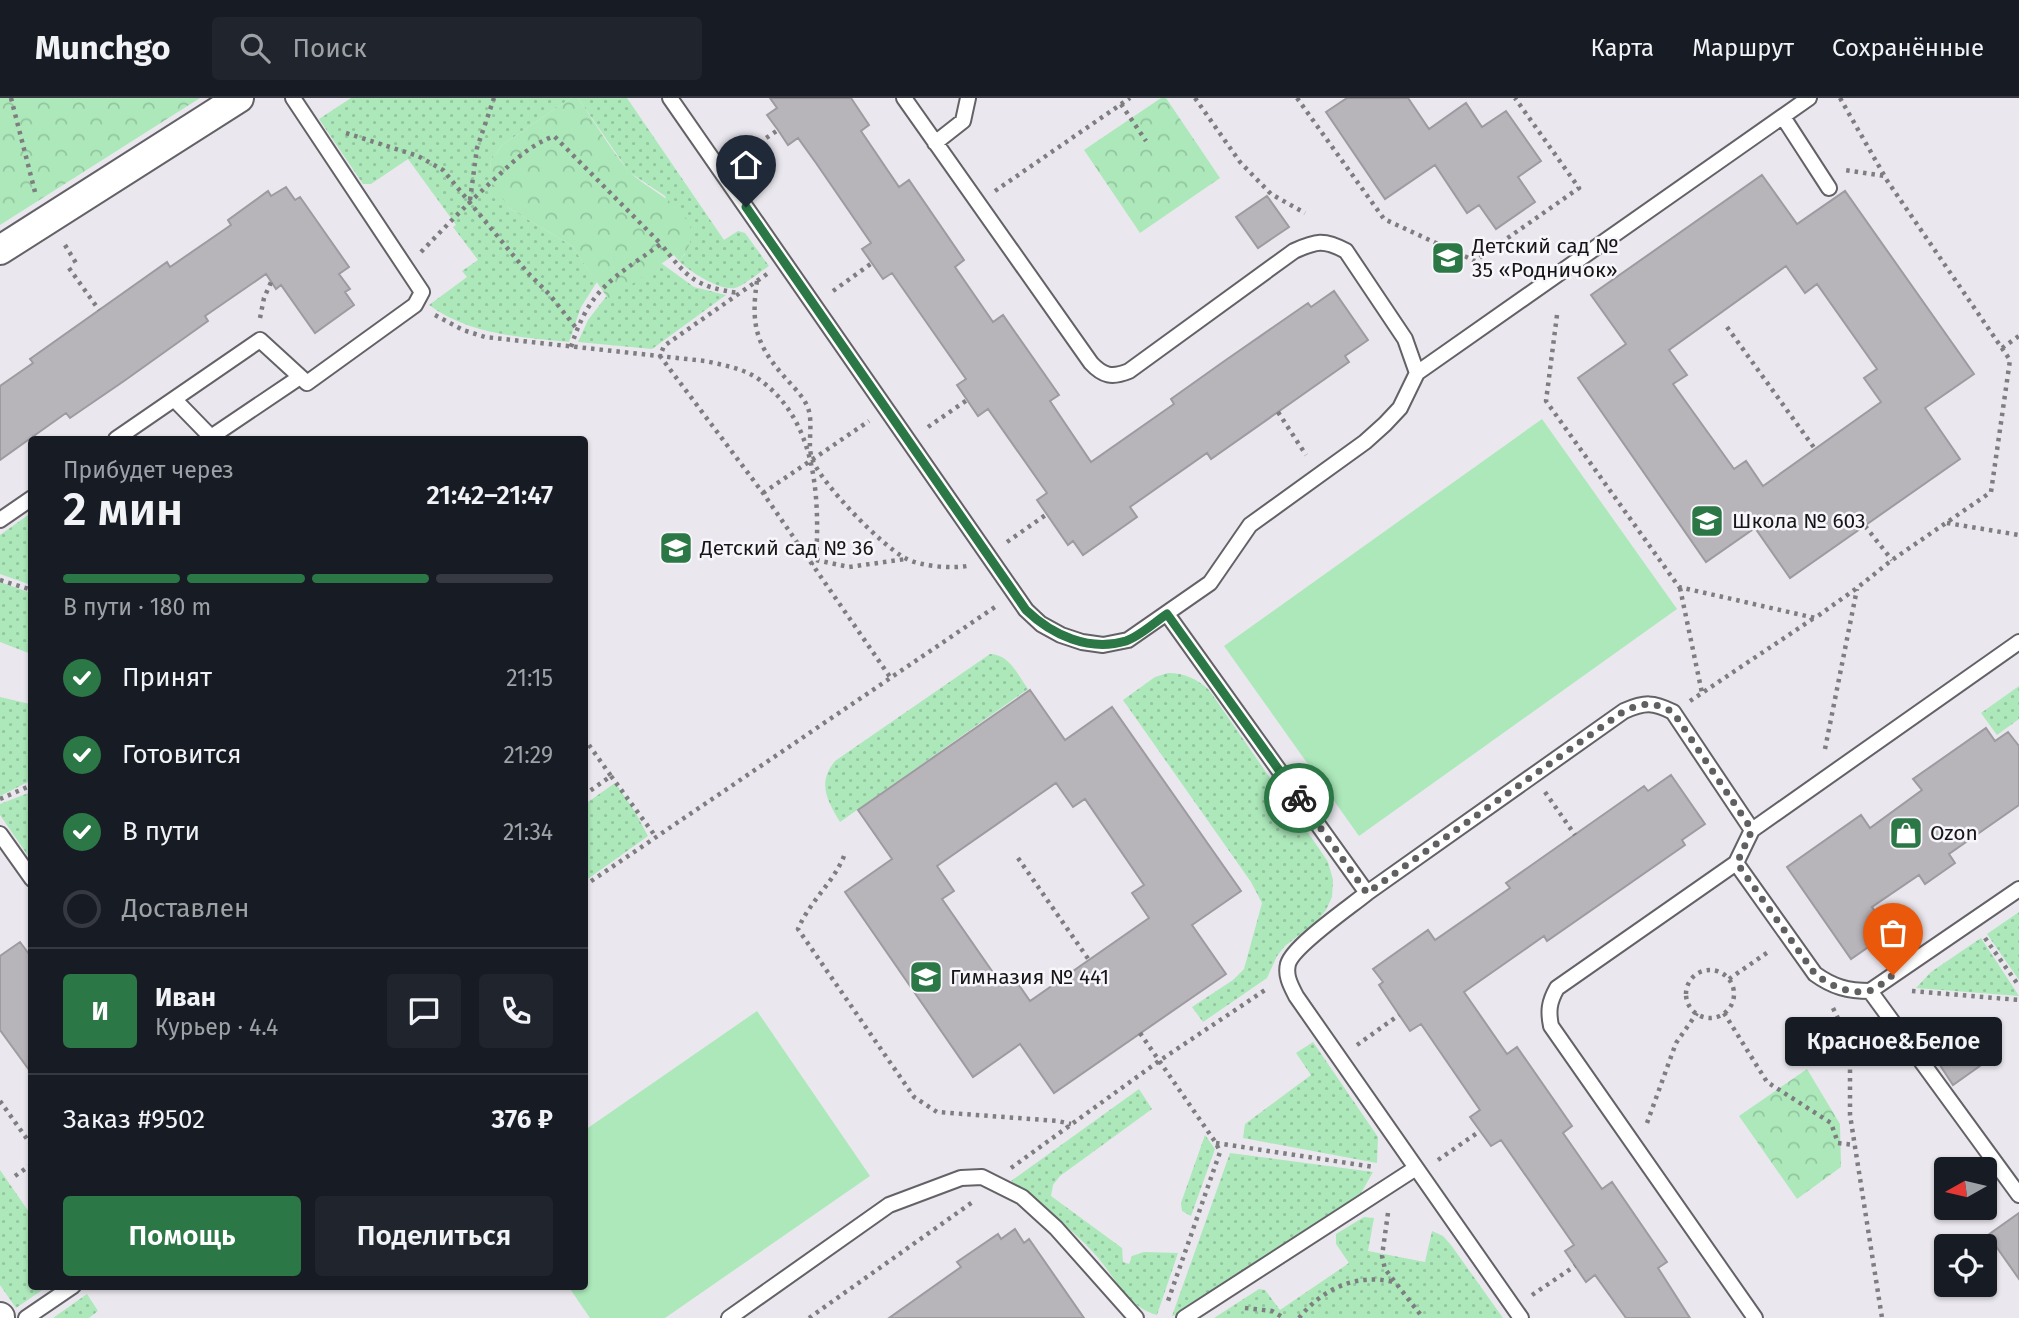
<!DOCTYPE html>
<html lang="ru">
<meta charset="utf-8">
<style>
:root{--surface:#171b24;--page:#20242c;--text:#f1f3f6;--muted:#9ea1a6;--line:#363941;--accent:#2b7745}
body{margin:0;font-family:"Fira Sans",sans-serif;background:var(--page);color:var(--text);height:100vh;display:flex;flex-direction:column;font-size:26px;white-space:nowrap}
*{box-sizing:border-box;margin:0}
p{font-size:23px;color:var(--muted)}
.icon{flex:none;width:38px;height:38px;fill:none;stroke:currentColor;stroke-width:2;stroke-linecap:round;stroke-linejoin:round}
.map{position:relative;flex:1;overflow:hidden}
.sheet{position:absolute;left:28px;top:338px;width:560px;height:854px;display:flex;flex-direction:column;background:var(--surface);border-radius:7px;box-shadow:0 2px 5px #0004}
.sheet>*{flex:none}
.needle{width:46px;rotate:262deg}
.controls{position:absolute;left:1934px;top:1059px;display:grid;gap:14px}
.controls a{display:grid;place-items:center;width:63px;height:63px;border-radius:7px;background:var(--surface);box-shadow:0 2px 5px #0004;font-size:35px}
.pin{position:absolute;display:grid;place-items:center;width:60px;height:60px;color:#fff;margin:-72px -30px;border-radius:50% 50% 50% 0;rotate:-45deg;box-shadow:0 0 7px #0007}
.pin .icon{rotate:45deg}
.courier{position:absolute;display:grid;place-items:center;width:70px;height:70px;margin:-35px;border:5px solid #2b7745;border-radius:50%;background:#fff;color:#222;box-shadow:0 2px 9px #0007}
.bubble{position:absolute;height:49px;border-radius:7px;background:var(--surface);box-shadow:0 2px 5px #0004;font-size:23px;font-weight:600;line-height:49px;text-align:center}
.head em{font-style:normal;font-weight:600}
.head div{display:flex;flex-direction:column-reverse}
.head{display:flex;align-items:center;justify-content:space-between;height:119px;padding:0 35px}
h1{font-size:46px;font-weight:600;line-height:52px}
.bar{display:grid;grid-template-columns:repeat(4,1fr);gap:10px 7px;align-content:center;height:84px;padding:0 35px}
.bar i{height:9px;border-radius:5px;background:var(--line)}
.bar .on{background:var(--accent)}
.bar p{grid-column:span 4}
.line{display:flex;align-items:center;gap:18px;padding:0 35px;border-top:2px solid var(--line)}
.line div{flex:1}
.round{display:grid;place-items:center;flex:none;width:74px;height:74px;border-radius:7px;background:var(--page)}
ol{padding:0 35px;list-style:none}
li{display:flex;align-items:center;gap:21px;height:77px}
li p{margin-inline-start:auto}
li .icon{padding:7px;border-radius:50%;background:var(--accent);color:#fff;stroke-width:4}
li:last-child{color:var(--muted)}
li i{width:38px;height:38px;border:4px solid var(--line);border-radius:50%}
.cta{display:flex;gap:14px;margin-top:auto;padding:14px 35px}
.cta a{flex:1;height:80px;border-radius:7px;background:var(--accent);color:#fff;font-size:28px;font-weight:600;line-height:80px;text-align:center}
.cta a+a{background:var(--page);color:var(--text)}
header{display:flex;align-items:center;gap:42px;box-sizing:border-box;height:98px;padding:0 35px;background:var(--surface);border-bottom:2px solid var(--line)}
header strong{font-size:33px}
nav{display:flex;gap:38px;margin-inline-start:auto;font-size:24px}
.search{width:490px;height:63px;background:var(--page);display:flex;align-items:center;gap:18px;box-sizing:border-box;padding:0 24px;border-radius:7px;color:var(--muted);font-size:26px}
.map>svg:first-child{display:block}
.grass{fill:url(#grass-dots)}
.forest{fill:url(#forest-crowns)}
.pitch{fill:#ace8ba}
.building{fill:#b7b5ba;stroke:#9d9ba0;stroke-width:2;fill-rule:evenodd}
.lines{fill:none;stroke-linecap:round;stroke-linejoin:round}
.lane-casing{stroke:#646267;stroke-width:18}
.street-casing{stroke:#646267;stroke-width:32}
.path{stroke:#7e7d80;stroke-width:4.5;stroke-dasharray:3.5 5;stroke-linecap:butt}
.lane{stroke:#fff;stroke-width:14}
.street{stroke:#fff;stroke-width:28}
.done{stroke:#606062;stroke-width:7;stroke-dasharray:0 12.6}
.route{stroke:#2b7745;stroke-width:9}
.labels{text-anchor:middle;dominant-baseline:central;stroke-width:5;stroke-linejoin:round;paint-order:stroke}
.poi-label{font-size:21px;fill:#161617;stroke:#f8f6fb;text-anchor:start}
</style>
<header>
<strong>Munchgo</strong>
<div class="search"><svg class="icon" aria-label="search" viewBox="0 0 24 24"><circle cx="10" cy="10" r="6"/><path d="M15 15l6 6"/></svg>Поиск</div>
<nav><a>Карта</a><a>Маршрут</a><a>Сохранённые</a></nav>
</header>
<div class="map">
<svg width="2019" height="1220" viewBox="0 0 2019 1220">
<defs>
<pattern id="grass-dots" width="8" height="8" patternUnits="userSpaceOnUse" patternTransform="scale(1.75)"><rect width="8" height="8" fill="#ace8ba"/><path d="M2 2h.1M6 6h.1" fill="none" stroke="#93c69f" stroke-width="1.8" stroke-linecap="round"/></pattern>
<pattern id="forest-crowns" width="20" height="18" patternUnits="userSpaceOnUse" patternTransform="scale(1.75)"><rect width="20" height="18" fill="#ace8ba"/><path d="M2 6a3 3 0 1 1 6 0M12 15a3 3 0 1 1 6 0" fill="none" stroke="#93c69f"/></pattern>
</defs>
<rect width="100%" height="100%" fill="#eae8ee"/>
<!-- grass -->
<path class="grass" d="M 351,0 L 571,0 L 502,47 L 491,62 L 490,73 L 509,110 L 572,148 L 597,184 L 581,209 L 569,244 C 520,239 470,237 429,207 L 467,179 L 462,173 L 478,162 L 453,129 L 456,127 L 408,61 L 371,86 L 363,86 L 319,21 Z
M 578,0 L 627,0 L 724,142 L 738,133 L 745,135 L 769,168 C 761,173 743,188 735,190 C 720,193 690,174 679,163 L 685,156 L 665,98 L 629,74 Z
M 661,165 L 694,189 L 726,197 L 652,251 L 578,244 L 588,222 L 605,200 L 607,198 L 609,201 Z
M 31,415 L 31,487 L 0,476 L 0,437 Z
M 0,484 L 31,495 L 31,556 L 0,544 Z
M 990,556 C 1009,556 1018,577 1028,591 L 840,724 C 827,702 817,685 835,663 Z
M 1168,575 C 1185,575 1197,581 1209,592 L 1320,752 L 1328,764 L 1333,782 L 1332,799 L 1326,812 L 1317,823 L 1285,848 L 1277,858 L 1267,880 L 1203,924 L 1192,909 L 1233,882 L 1244,871 L 1262,805 L 1251,784 L 1123,602 L 1155,579 Z
M 2019,588 L 2019,621 L 1997,637 L 1981,615 Z
M 0,599 L 30,606 L 31,602 L 32,682 L 0,698 Z
M 615,685 L 634,712 L 648,738 L 585,783 L 585,706 Z
M 31,694 L 31,762 L 0,717 L 0,706 Z
M 2019,814 L 2019,882 L 1987,836 Z
M 1981,840 L 2019,898 L 1916,890 L 1931,874 Z
M 1313,944 L 1378,1039 L 1377,1065 L 1243,1040 L 1245,1026 L 1311,977 L 1296,955 Z
M 1139,991 L 1152,1011 L 1060,1078 L 1053,1087 L 1051,1098 L 1122,1150 L 1123,1164 L 1129,1166 L 1132,1158 L 1144,1154 L 1178,1155 L 1157,1217 C 1126,1209 1114,1176 1093,1154 C 1068,1128 1040,1105 1011,1083 Z
M 1205,1037 L 1215,1051 L 1191,1118 L 1182,1113 L 1181,1105 Z
M 1230,1055 L 1373,1074 L 1361,1095 L 1180,1216 L 1172,1218 Z
M 0,1072 L 31,1117 L 32,1188 L 48,1188 L 16,1210 L 0,1187 Z
M 1364,1119 L 1374,1120 L 1368,1153 L 1425,1164 L 1432,1133 L 1443,1138 L 1451,1147 L 1503,1220 L 1214,1220 L 1259,1191 L 1265,1192 L 1280,1212 L 1349,1165 L 1336,1146 L 1336,1136 Z
M 87,1196 L 98,1213 L 89,1220 L 53,1220 Z"/>
<!-- forest -->
<path class="forest" d="M 0,0 L 200,0 L 0,127 Z
M 571,0 L 578,0 C 594,23 609,49 627,71 C 649,97 720,116 679,163 L 674,157 L 609,202 L 572,148 L 509,110 L 493,86 L 490,73 L 491,62 L 502,47 Z
M 1161,0 L 1166,0 L 1220,80 L 1140,135 L 1084,52 Z
M 1807,971 L 1840,1026 L 1841,1069 L 1797,1101 L 1739,1018 Z"/>
<!-- pitch -->
<path class="pitch" d="M 1542,321 L 1677,511 L 1359,738 L 1224,548 Z
M 757,913 L 870,1078 L 665,1220 L 590,1220 L 568,1188 L 584,1188 L 585,1032 Z"/>
<!-- building -->
<path class="building" d="M 770,0 L 851,0 L 869,27 L 861,33 L 899,89 L 909,82 L 964,162 L 955,169 L 993,224 L 1003,217 L 1059,297 L 1050,303 L 1091,364 L 1174,306 L 1171,301 L 1223,264 L 1308,205 L 1311,209 L 1334,193 L 1368,242 L 1345,258 L 1349,264 L 1295,302 L 1211,361 L 1207,355 L 1130,409 L 1137,419 L 1083,457 L 1073,443 L 1068,447 L 1037,402 L 1047,395 L 988,311 L 978,318 L 957,287 L 966,281 L 892,175 L 883,181 L 862,151 L 871,145 L 816,65 L 798,40 L 788,47 L 778,32 L 767,17 L 777,10 Z
M 1347,0 L 1408,0 L 1429,31 L 1466,5 L 1482,29 L 1506,13 L 1541,63 L 1518,79 L 1535,104 L 1496,131 L 1479,107 L 1467,115 L 1435,67 L 1385,101 L 1326,14 Z
M 1762,77 L 1797,126 L 1845,93 L 1974,276 L 1925,310 L 1960,361 L 1790,480 L 1755,430 L 1706,464 L 1578,280 L 1626,246 L 1591,197 ZM 1786,168 L 1805,195 L 1817,186 L 1877,271 L 1864,280 L 1881,304 L 1763,388 L 1746,363 L 1734,371 L 1673,286 L 1687,277 L 1669,252 Z
M 286,89 L 295,102 L 300,99 L 349,169 L 339,176 L 350,191 L 345,194 L 354,207 L 315,235 L 281,187 L 276,191 L 266,176 L 205,218 L 208,223 L 124,283 L 70,320 L 66,315 L 0,362 L 0,288 L 33,265 L 30,261 L 167,164 L 170,169 L 231,127 L 228,122 L 268,93 L 271,98 Z
M 1267,98 L 1289,129 L 1258,150 L 1236,119 Z
M 1030,592 L 1065,642 L 1112,609 L 1241,793 L 1192,827 L 1226,876 L 1054,995 L 1020,946 L 973,979 L 845,794 L 892,761 L 858,712 ZM 1056,685 L 1073,709 L 1085,701 L 1144,787 L 1132,795 L 1149,820 L 1030,903 L 1012,877 L 1001,886 L 942,801 L 954,793 L 937,768 Z
M 1986,630 L 1995,643 L 2008,634 L 2019,648 L 2019,707 L 1949,756 L 1955,765 L 1925,786 L 1919,777 L 1872,809 L 1890,834 L 1851,861 L 1787,769 L 1861,717 L 1870,730 L 1922,692 L 1913,681 Z
M 1671,677 L 1705,726 L 1682,742 L 1685,747 L 1547,843 L 1544,838 L 1464,894 L 1507,956 L 1517,949 L 1572,1028 L 1563,1035 L 1602,1091 L 1612,1084 L 1667,1164 L 1658,1170 L 1690,1220 L 1626,1220 L 1595,1177 L 1586,1184 L 1565,1153 L 1574,1147 L 1501,1042 L 1491,1048 L 1470,1019 L 1480,1012 L 1421,926 L 1410,933 L 1379,887 L 1383,884 L 1373,871 L 1428,832 L 1435,842 L 1510,790 L 1506,785 L 1644,688 L 1648,693 Z
M 20,844 L 32,860 L 32,976 L 0,932 L 0,858 Z
M 1962,934 L 1984,965 L 1953,987 L 1932,955 Z
M 2019,1115 L 2019,1181 L 1988,1137 Z
M 1015,1131 L 1024,1145 L 1029,1141 L 1084,1220 L 889,1220 L 961,1169 L 957,1164 L 998,1136 L 1001,1141 Z"/>
<g class="lines">
<defs>
<path id="lane" d="M 670,0 L 1026,512 L 1041,526 L 1061,537 L 1082,544 L 1103,547 L 1128,542 L 1210,485 L 1250,427 L 1365,344 L 1385,326 L 1400,310 L 1417,275 L 1405,241 L 1346,153 C 1324,141 1316,143 1294,153 L 1129,273 C 1112,280 1103,278 1091,265 L 904,0
M 1783,19 L 1829,90
M 935,45 L 963,23 L 968,0
M 1417,275 L 1809,0
M 174,301 L 211,339 L 300,279
M 116,341 L 260,242 L 307,285 L 415,207 L 422,194 L 293,0
M 0,422 L 32,400
M 1167,516 L 1367,795 C 1350,809 1293,848 1288,866 C 1285,878 1291,888 1296,898 L 1521,1220
M 0,736 L 32,781
M 1736,765 L 1815,876 C 1833,889 1848,893 1870,893 L 2019,1097
M 1367,795 L 1624,613 C 1645,604 1653,604 1673,614 L 1752,732
M 1870,893 L 2019,791
M 1916,954 L 1953,930
M 26,1220 L 73,1188
M 729,1220 L 889,1107 L 961,1080 L 982,1079 L 1022,1099 L 1056,1130 L 1136,1220
M 1184,1220 L 1416,1070
M 1755,1220 L 1551,928 C 1548,913 1549,904 1557,890 L 1736,765 L 1752,732 L 2019,544"/>
<path id="street" d="M 0,152 L 239,0
M 0,1219 L 0,1220"/>
</defs>
<!-- lane casing -->
<use href="#lane" class="lane-casing"/>
<!-- street casing -->
<use href="#street" class="street-casing"/>
<!-- path -->
<path class="path" d="M 11,0 L 35,94
M 1195,0 L 1240,64 L 1271,96 L 1305,115
M 1297,0 L 1384,121 L 1475,163 L 1579,90 L 1515,0
M 1840,0 L 1884,77
M 1121,6 L 1146,43
M 346,35 L 418,58 L 443,72 L 527,174 L 549,196 L 577,231
M 738,59 L 778,32
M 995,93 L 1130,0
M 470,102 L 477,50 L 494,0
M 65,147 L 76,165
M 421,154 C 447,127 472,101 500,76 C 517,60 531,47 554,38 L 661,146
M 69,170 L 99,212
M 767,176 L 664,248 L 660,258 L 763,395 L 890,579
M 757,183 C 751,224 755,245 782,276 C 791,287 803,297 808,310 C 814,327 806,348 813,363 C 824,388 881,447 905,460 C 919,468 951,471 967,468
M 833,193 L 872,165
M 435,217 L 463,232 L 485,239 L 705,263 C 723,267 742,270 757,280 C 816,320 820,398 816,462 L 811,466
M 1557,217 L 1546,303 L 1679,489 L 1815,520 L 1857,490 L 1892,462 L 1991,394 L 2010,262 L 1884,78 L 1845,72
M 260,220 L 264,200 L 271,184
M 1727,229 L 1815,351
M 571,249 C 590,189 614,180 661,146 C 687,180 696,189 739,195
M 2002,250 L 2019,238
M 1278,314 L 1306,357
M 928,329 L 967,302
M 763,395 L 869,323
M 1947,425 L 2019,437
M 1865,428 L 1892,462
M 1007,444 L 1047,416
M 816,462 L 849,469 L 906,461
M 0,482 L 32,492
M 1680,490 L 1702,595
M 1690,603 L 1814,520
M 584,640 L 611,678 L 584,697
M 1825,651 L 1857,491
M 611,678 L 656,739
M 1545,694 L 1575,737
M 0,701 L 32,687
M 844,758 C 833,785 810,803 798,831 L 914,999 L 937,1014 L 1058,1023 L 1071,1026
M 1018,760 L 1089,862
M 584,788 L 995,509
M 1985,840 L 2019,888
M1686 896a24 24 0 1 1 48 0a24 24 0 1 1-48 0Z
M 1729,881 L 1771,852
M 1912,893 L 2019,902
M 1833,910 L 1854,953
M 1724,915 L 1767,984 L 1831,1025 L 1838,1045 L 1855,1047
M 1862,922 L 1850,969 L 1850,1017 L 1882,1220
M 1140,935 L 1216,1045 L 1220,1054 L 1168,1203
M 1357,947 L 1399,917
M 0,1003 L 32,1048
M 1647,1025 L 1676,945 L 1697,915
M 1216,1045 L 1374,1069
M 1438,1062 L 1480,1033
M 1011,1070 L 1159,963 L 1268,890
M 15,1078 L 32,1066
M 1388,1115 L 1382,1158 L 1385,1171 L 1423,1220
M 1532,1197 L 1575,1168
M 1245,1210 L 1272,1213 L 1284,1220
M 809,1220 L 974,1103
M 1299,1220 C 1322,1191 1357,1175 1393,1184"/>
<!-- lane -->
<use href="#lane" class="lane"/>
<!-- street -->
<use href="#street" class="street"/>
</g>
<g class="lines">
<!-- done -->
<path class="done" d="M 1299,700 L 1367,795 L 1624,613 C 1645,604 1653,604 1673,614 L 1752,732 L 1737,765 L 1815,876 C 1830,887 1849,897 1869,893 C 1877,891 1886,882 1893,877"/>
<!-- route -->
<path class="route" d="M 746,109 L 1026,512 C 1052,537 1089,554 1126,543 C 1140,538 1155,524 1167,516 L 1299,700"/>
</g>
<!-- icons -->
<defs>
<symbol id="school-square" viewBox="-11 -11 22 22"><rect x="-9" y="-9" width="18" height="18" rx="4" fill="#2b7745" stroke="#f8f6fb"/><path d="M0-5L7-2L0 1L-7-2ZM-4 1L0 2.5L4 1V4Q0 6-4 4Z" fill="#fff"/></symbol>
<symbol id="shop-square" viewBox="-11 -11 22 22"><rect x="-9" y="-9" width="18" height="18" rx="4" fill="#2b7745" stroke="#f8f6fb"/><path d="M-5-2.5h2.3a2.7 3.5 0 0 1 5.4 0H5L5.5 6h-11ZM-1.5-2.5h3a1.5 2.3 0 0 0-3 0Z" fill="#fff"/></symbol>
</defs>
<g fill-rule="evenodd">
<use href="#school-square" x="1429" y="141" width="38" height="38"/>
<use href="#school-square" x="1688" y="404" width="38" height="38"/>
<use href="#school-square" x="657" y="431" width="38" height="38"/>
<use href="#shop-square" x="1887" y="716" width="38" height="38"/>
<use href="#school-square" x="907" y="860" width="38" height="38"/>
</g>
<g class="labels">
<!-- poi labels -->
<g class="poi-label">
<text x="1472" y="148">Детский сад №<tspan x="1472" dy="24">35 «Родничок»</tspan></text>
<text x="1732" y="423">Школа № 603</text>
<text x="700" y="450">Детский сад № 36</text>
<text x="1930" y="735">Ozon</text>
<text x="950" y="879">Гимназия № 441</text>
</g>
</g>
</svg>
<div class="controls">
<a><svg class="needle" viewBox="-14 -14 28 28"><path d="M0-13l5 13h-10z" fill="#e53935"/><path d="M0 13l5-13h-10z" fill="#9ea1a6"/></svg></a>
<a><svg class="icon" aria-label="locate" viewBox="0 0 24 24"><circle cx="12" cy="12" r="6"/><path d="M12 2v4M12 18v4M2 12h4M18 12h4"/></svg></a>
</div>
<div class="pin" style="left:1893px;top:877px;background:#ea580c"><svg class="icon" aria-label="bag" viewBox="0 0 24 24"><path d="M5 8h14l-1 12H6zM9 8a3 3 0 0 1 6 0"/></svg></div>
<div class="pin" style="left:746px;top:109px;background:#1f2937"><svg class="icon" aria-label="home" viewBox="0 0 24 24"><path d="M3 11l9-7 9 7M6 9v11h12V9"/></svg></div>
<div class="courier" style="left:1299px;top:700px"><svg class="icon" aria-label="bike" viewBox="0 0 24 24"><circle cx="6" cy="16" r="4"/><circle cx="18" cy="16" r="4"/><path d="M6 16l4-8h5l3 8M10 8l3 8H6M13 5h3"/></svg></div>
<div class="bubble" style="left:1785px;top:919px;width:217px">Красное&amp;Белое</div>
<section class="sheet">
<div class="head"><div><h1>2 мин</h1><p>Прибудет через</p></div><em>21:42–21:47</em></div>
<div class="bar"><i class="on"></i><i class="on"></i><i class="on"></i><i></i><p>В пути · 180 m</p></div>
<ol>
<li><svg class="icon" aria-label="check" viewBox="0 0 24 24"><path d="M5 12l5 5 9-10"/></svg>Принят<p>21:15</p></li>
<li><svg class="icon" aria-label="check" viewBox="0 0 24 24"><path d="M5 12l5 5 9-10"/></svg>Готовится<p>21:29</p></li>
<li><svg class="icon" aria-label="check" viewBox="0 0 24 24"><path d="M5 12l5 5 9-10"/></svg>В пути<p>21:34</p></li>
<li><i></i>Доставлен</li>
</ol>
<div class="line" style="height:126px"><b class="round" style="background:var(--accent);color:#fff">И</b><div><b>Иван</b><p>Курьер · 4.4</p></div><a class="round"><svg class="icon" aria-label="chat" viewBox="0 0 24 24"><path d="M4 5h16v11H9l-5 4z"/></svg></a><a class="round"><svg class="icon" aria-label="phone" viewBox="0 0 24 24"><path d="M5 4h4l2 5-3 2q2 4 5 5l2-3 5 2v4C11 20 4 13 5 4z"/></svg></a></div>
<div class="line" style="height:91px"><div>Заказ #9502</div><b>376 ₽</b></div>
<div class="cta"><a>Помощь</a><a>Поделиться</a></div>
</section>
</div>
